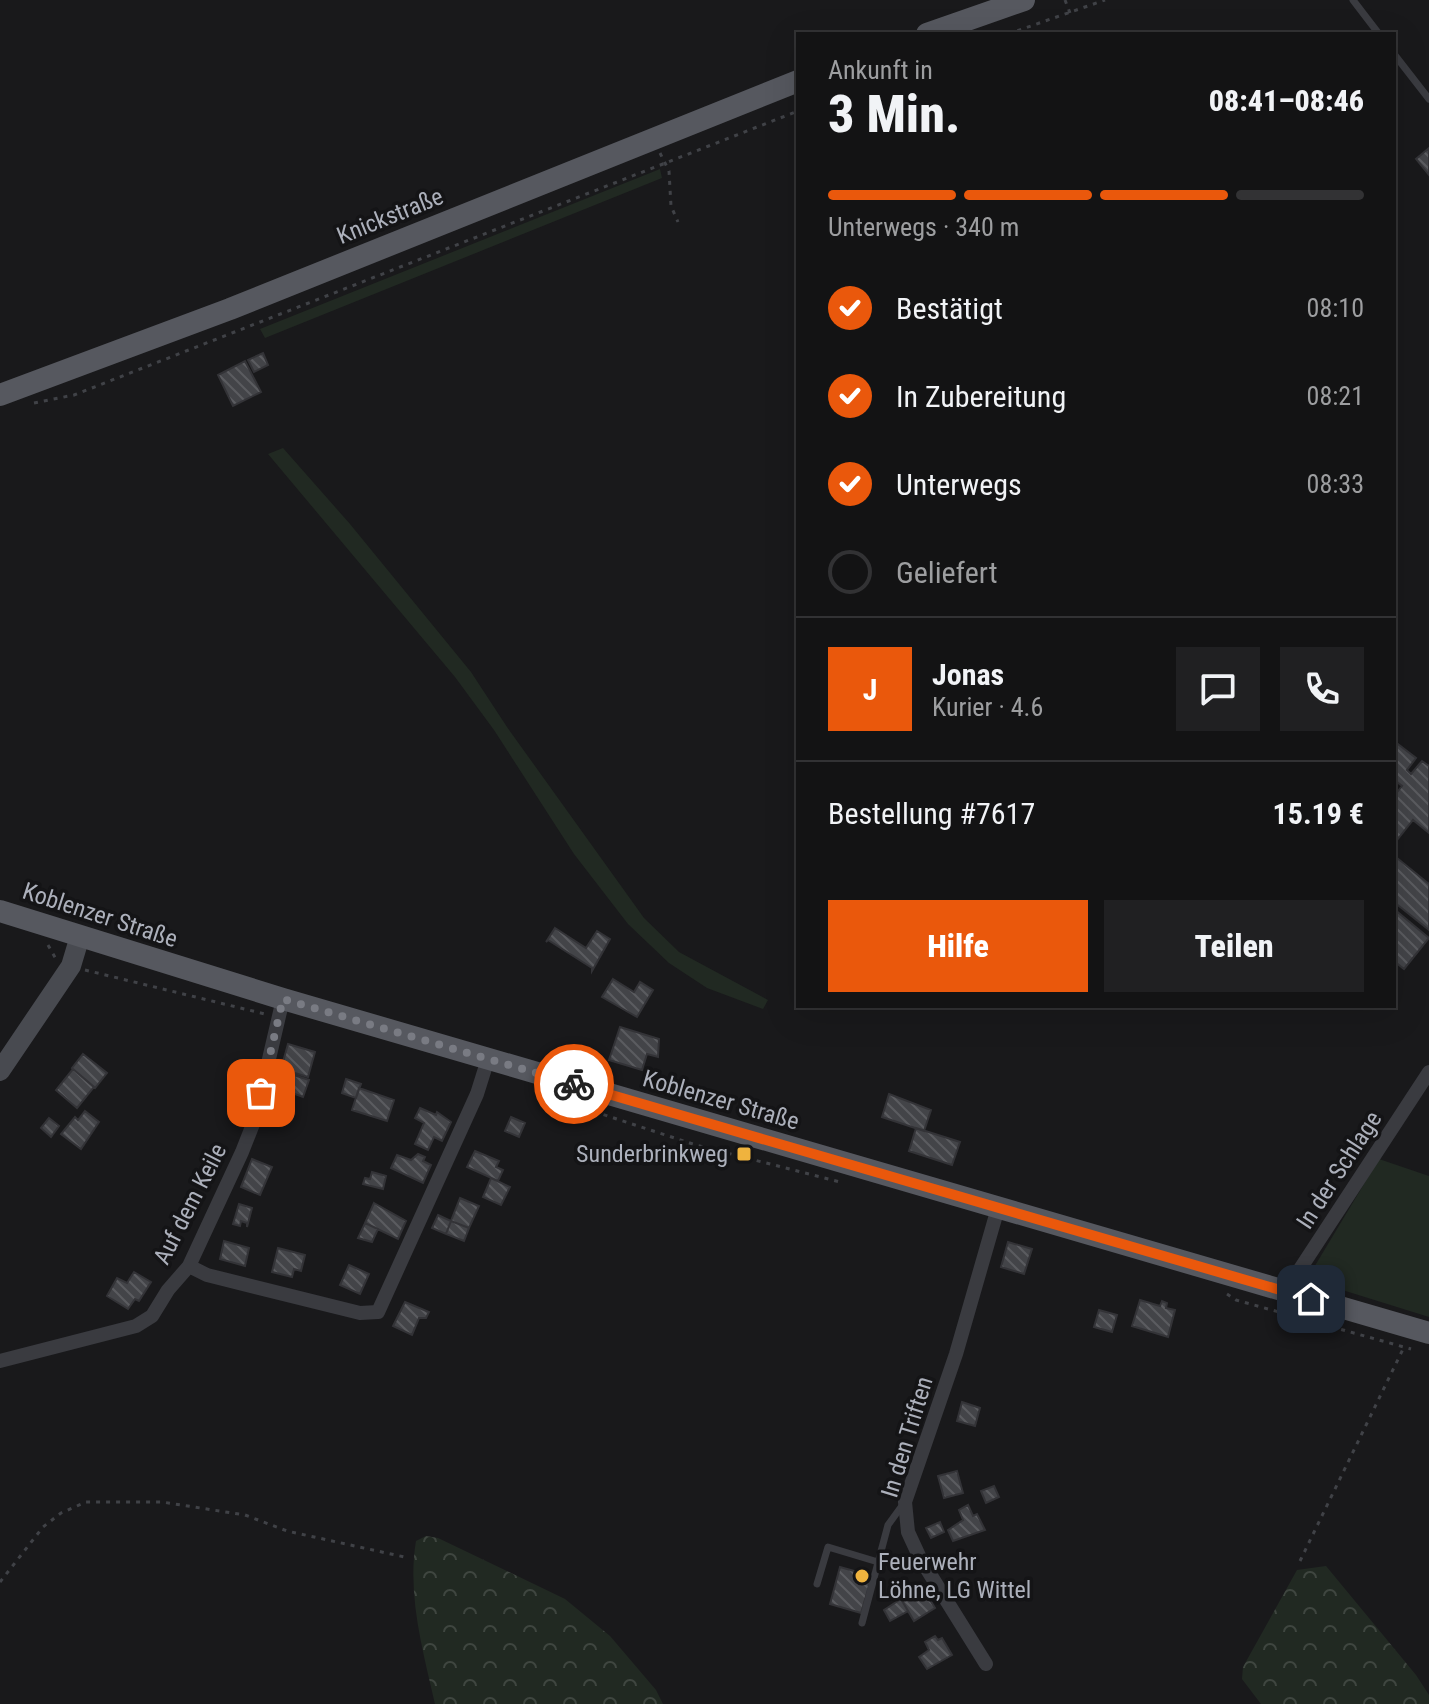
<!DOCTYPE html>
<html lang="de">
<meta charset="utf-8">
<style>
:root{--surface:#131314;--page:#202022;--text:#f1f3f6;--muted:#9d9ea0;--line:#323234;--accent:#ea580c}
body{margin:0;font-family:"Roboto Condensed",sans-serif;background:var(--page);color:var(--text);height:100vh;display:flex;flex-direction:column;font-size:30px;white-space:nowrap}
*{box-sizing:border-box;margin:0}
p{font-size:26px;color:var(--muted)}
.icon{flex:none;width:44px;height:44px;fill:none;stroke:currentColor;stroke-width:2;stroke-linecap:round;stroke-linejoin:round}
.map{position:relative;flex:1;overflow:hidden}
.sheet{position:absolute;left:796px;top:32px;width:600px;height:976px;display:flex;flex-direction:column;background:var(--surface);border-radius:0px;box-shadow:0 8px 32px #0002,0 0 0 2px var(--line)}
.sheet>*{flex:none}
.pin{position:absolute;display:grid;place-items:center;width:68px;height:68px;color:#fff;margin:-34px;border-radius:16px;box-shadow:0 4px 12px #0006}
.courier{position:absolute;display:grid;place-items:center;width:80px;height:80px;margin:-40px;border:6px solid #ea580c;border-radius:50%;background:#fff;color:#222;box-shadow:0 2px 10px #0007}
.head em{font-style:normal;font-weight:800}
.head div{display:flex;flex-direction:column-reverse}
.head{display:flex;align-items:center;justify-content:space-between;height:136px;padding:0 32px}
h1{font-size:52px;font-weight:800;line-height:60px}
.bar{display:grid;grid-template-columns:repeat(4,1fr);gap:12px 8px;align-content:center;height:96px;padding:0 32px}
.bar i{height:10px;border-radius:6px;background:var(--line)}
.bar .active{background:var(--accent)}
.bar p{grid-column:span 4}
.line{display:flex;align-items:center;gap:20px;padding:0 32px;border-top:2px solid var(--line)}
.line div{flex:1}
.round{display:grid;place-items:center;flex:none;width:84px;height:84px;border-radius:0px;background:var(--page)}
ol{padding:0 32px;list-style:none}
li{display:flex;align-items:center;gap:24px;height:88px}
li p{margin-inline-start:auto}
li .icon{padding:8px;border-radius:50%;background:var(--accent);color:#fff;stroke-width:4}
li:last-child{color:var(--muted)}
li i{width:44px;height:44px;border:4px solid var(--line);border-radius:50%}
.cta{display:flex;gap:16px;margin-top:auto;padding:16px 32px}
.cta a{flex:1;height:92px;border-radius:0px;background:var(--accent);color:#fff;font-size:32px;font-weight:800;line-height:92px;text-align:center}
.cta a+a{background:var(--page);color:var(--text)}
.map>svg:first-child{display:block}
.green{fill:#212922}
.forest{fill:url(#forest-crowns)}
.building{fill:url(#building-back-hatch);stroke:#333337;stroke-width:2}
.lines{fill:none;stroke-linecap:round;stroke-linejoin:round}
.path{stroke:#404247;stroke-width:3;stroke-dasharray:4 6;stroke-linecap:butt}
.lane{stroke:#3a3b40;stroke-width:7}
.street{stroke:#3a3b40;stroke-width:14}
.secondary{stroke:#484a50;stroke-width:20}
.primary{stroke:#56585f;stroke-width:22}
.done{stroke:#797b83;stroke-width:8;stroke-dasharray:0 14.4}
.route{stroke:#ea580c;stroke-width:10}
.poi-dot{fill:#efb33e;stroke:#141416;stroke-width:3}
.labels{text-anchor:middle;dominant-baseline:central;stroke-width:7;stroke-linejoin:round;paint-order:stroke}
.street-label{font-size:24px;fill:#acb0bb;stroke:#141416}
.poi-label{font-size:24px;fill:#acb0bb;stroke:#141416;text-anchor:end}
</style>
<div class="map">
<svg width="1429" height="1704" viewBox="0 0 1429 1704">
<defs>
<pattern id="forest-crowns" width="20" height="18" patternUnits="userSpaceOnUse" patternTransform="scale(2)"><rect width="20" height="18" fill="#212922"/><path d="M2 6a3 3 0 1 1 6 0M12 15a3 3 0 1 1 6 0" fill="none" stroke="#3f4640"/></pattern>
<pattern id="building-back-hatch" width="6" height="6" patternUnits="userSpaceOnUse" patternTransform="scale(2)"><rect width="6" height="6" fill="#434448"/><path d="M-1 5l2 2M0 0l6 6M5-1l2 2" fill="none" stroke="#5b5c60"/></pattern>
</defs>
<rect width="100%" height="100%" fill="#19191b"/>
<!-- green -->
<path class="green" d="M 660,169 L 662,178 L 265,338 L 260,329 Z
M 283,448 L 350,524 L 471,672 L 507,727 L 644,918 L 679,952 L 768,1000 L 763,1009 L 707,988 L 669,963 L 628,924 L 574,854 L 494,730 L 455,677 L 268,454 Z
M 1379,1159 L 1429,1176 L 1429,1317 L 1307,1279 Z"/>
<!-- forest -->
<path class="forest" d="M 426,1536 L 438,1538 L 565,1599 L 610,1636 L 656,1690 L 663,1704 L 435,1704 C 423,1651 407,1595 416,1541 Z
M 1326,1566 L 1416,1675 L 1429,1695 L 1429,1704 L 1261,1704 L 1242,1679 L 1243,1667 L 1297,1570 Z"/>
<!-- building -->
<path class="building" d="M 1429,148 L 1429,175 L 1416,159 Z
M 263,353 L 268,365 L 254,372 L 248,360 Z
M 245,361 L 261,392 L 233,406 L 218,375 Z
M 1394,741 L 1416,758 L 1407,770 L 1411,774 L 1422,761 L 1429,766 L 1429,833 L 1413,820 L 1397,840 L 1394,837 L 1394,796 L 1402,786 L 1397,782 L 1394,787 Z
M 1397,858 L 1429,884 L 1429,930 L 1394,902 L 1394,861 Z
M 1394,909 L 1429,938 L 1404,969 L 1394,961 Z
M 555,928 L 586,948 L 597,931 L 610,939 L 592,971 L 592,968 L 548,940 L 546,942 Z
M 613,979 L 634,992 L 640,982 L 653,990 L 637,1017 L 602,997 Z
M 620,1027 L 659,1039 L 658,1057 L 647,1054 L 642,1070 L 609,1060 Z
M 288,1044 L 315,1052 L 308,1077 L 281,1069 Z
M 83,1054 L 107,1073 L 95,1088 L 72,1068 Z
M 73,1069 L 94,1087 L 77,1108 L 56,1090 Z
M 294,1075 L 309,1080 L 303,1097 L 289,1092 Z
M 346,1079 L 361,1084 L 356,1098 L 342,1093 Z
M 359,1088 L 394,1100 L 387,1121 L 352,1110 Z
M 889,1094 L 931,1110 L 924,1131 L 882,1117 Z
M 420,1108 L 436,1115 L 437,1112 L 451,1122 L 442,1141 L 434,1137 L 428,1150 L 415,1144 L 424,1123 L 415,1118 Z
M 85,1111 L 99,1122 L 81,1149 L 61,1134 L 75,1117 L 78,1120 Z
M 511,1117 L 525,1123 L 519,1137 L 505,1131 Z
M 49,1118 L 59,1126 L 51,1137 L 41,1128 Z
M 916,1128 L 960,1142 L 952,1165 L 909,1151 Z
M 475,1151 L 499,1161 L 496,1167 L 503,1170 L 498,1181 L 467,1167 Z
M 418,1154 L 425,1157 L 423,1161 L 431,1165 L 423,1183 L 391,1168 L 397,1155 L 411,1160 Z
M 252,1159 L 272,1167 L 260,1195 L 241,1187 Z
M 372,1172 L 386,1176 L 383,1189 L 363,1184 L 365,1178 L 370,1179 Z
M 491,1178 L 510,1187 L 501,1205 L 483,1197 Z
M 460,1198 L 479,1206 L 469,1228 L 451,1221 Z
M 374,1203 L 406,1221 L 398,1239 L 365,1223 Z
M 239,1204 L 252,1208 L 247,1227 L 247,1223 L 241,1221 L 240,1226 L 233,1224 Z
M 438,1215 L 451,1221 L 446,1234 L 432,1228 Z
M 451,1221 L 469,1228 L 464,1241 L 446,1234 Z
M 365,1223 L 378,1229 L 372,1242 L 358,1238 Z
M 224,1241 L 249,1248 L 245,1266 L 220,1259 Z
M 1008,1242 L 1032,1249 L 1024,1274 L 1001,1267 Z
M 278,1248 L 305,1255 L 301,1271 L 294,1269 L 292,1277 L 272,1272 Z
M 349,1265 L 369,1274 L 360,1294 L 340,1285 Z
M 134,1272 L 151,1282 L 139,1301 L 135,1299 L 128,1309 L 107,1296 L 117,1278 L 127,1283 Z
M 1140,1300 L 1160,1306 L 1162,1301 L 1167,1303 L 1166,1308 L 1175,1310 L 1168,1337 L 1132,1326 Z
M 405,1302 L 429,1312 L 426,1318 L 419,1318 L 412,1335 L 393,1326 Z
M 1099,1310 L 1117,1315 L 1112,1332 L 1094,1327 Z
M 962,1402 L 980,1408 L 975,1426 L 957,1421 Z
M 957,1471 L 963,1493 L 944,1498 L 938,1476 Z
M 994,1486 L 999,1497 L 986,1503 L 981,1491 Z
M 968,1505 L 973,1516 L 977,1514 L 985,1530 L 953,1541 L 948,1530 L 963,1520 L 959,1510 Z
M 940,1522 L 944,1532 L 931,1538 L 926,1528 Z
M 840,1567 L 872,1576 L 861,1613 L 830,1604 Z
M 922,1587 L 935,1608 L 914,1621 L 901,1599 Z
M 901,1599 L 908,1611 L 890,1621 L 884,1610 Z
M 935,1636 L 938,1640 L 942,1638 L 952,1655 L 927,1669 L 919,1657 L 929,1650 L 925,1642 Z"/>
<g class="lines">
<!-- path -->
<path class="path" d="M 1065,0 L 1070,13
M 1008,34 L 1105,0
M 660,153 L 669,171 L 671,206 L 678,222
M 34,403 L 74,395 L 798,111
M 48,945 L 56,959
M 85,970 L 265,1014
M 556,1099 L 696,1145 L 840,1182
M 1227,1294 L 1236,1300 L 1411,1349
M 1300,1561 L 1404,1347
M 0,1582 L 43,1527 L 61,1513 L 86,1502 L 162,1502 L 245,1515 L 287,1531 L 409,1558"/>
<!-- lane -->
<path class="lane" d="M 1353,0 L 1379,34
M 1394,54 L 1429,99
M 817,1584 L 828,1547 L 878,1562
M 862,1623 L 888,1525 L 904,1503"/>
<!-- street -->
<path class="street" d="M 189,1266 L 207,1275 L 360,1313 L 378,1312 L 477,1094 L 488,1059
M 1285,1292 L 1429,1072
M 0,1361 L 136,1326 L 152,1316 L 168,1290 L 189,1266 L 242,1152 L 255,1119 L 283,999
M 986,1664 L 920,1558 L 908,1532 L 905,1502 L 956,1354 L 998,1208"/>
<!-- secondary -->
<path class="secondary" d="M 0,1071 L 71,966 L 80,936"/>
<!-- primary -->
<path class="primary" d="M 927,34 L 1024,0
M 0,395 L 230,309 L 798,81
M 0,911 L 283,999 L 1429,1333"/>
</g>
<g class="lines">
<!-- done -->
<path class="done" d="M 261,1093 L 283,999 L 574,1084"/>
<!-- route -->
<path class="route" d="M 574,1084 L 1311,1299"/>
</g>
<!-- markers -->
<g class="poi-dot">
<rect x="736" y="1146" width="16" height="16" rx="4"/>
<circle cx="862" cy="1576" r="8"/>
</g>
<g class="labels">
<!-- street labels -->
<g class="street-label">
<text transform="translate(390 216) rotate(-22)">Knickstraße</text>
<text transform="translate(100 915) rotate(18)">Koblenzer Straße</text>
<text transform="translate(721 1100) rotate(16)">Koblenzer Straße</text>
<text transform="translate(1339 1170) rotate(-57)">In der Schlage</text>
<text transform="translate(190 1204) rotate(-63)">Auf dem Keile</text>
<text transform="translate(907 1437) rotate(-73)">In den Triften</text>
</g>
<!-- poi labels -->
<g class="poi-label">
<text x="728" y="1154">Sunderbrinkweg</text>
<text x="878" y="1562" text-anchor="start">Feuerwehr<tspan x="878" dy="28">Löhne, LG Wittel</tspan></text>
</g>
</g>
</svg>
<div class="pin" style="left:261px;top:1093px;background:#ea580c"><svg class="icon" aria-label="bag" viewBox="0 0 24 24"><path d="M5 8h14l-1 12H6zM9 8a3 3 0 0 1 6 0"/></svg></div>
<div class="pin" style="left:1311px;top:1299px;background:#1f2937"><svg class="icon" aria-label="home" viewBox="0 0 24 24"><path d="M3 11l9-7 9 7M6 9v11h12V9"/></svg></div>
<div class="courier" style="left:574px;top:1084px"><svg class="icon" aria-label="bike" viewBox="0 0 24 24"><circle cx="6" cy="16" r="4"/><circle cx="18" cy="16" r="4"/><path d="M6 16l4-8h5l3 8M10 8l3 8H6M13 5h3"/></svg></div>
<section class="sheet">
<div class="head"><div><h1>3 Min.</h1><p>Ankunft in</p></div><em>08:41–08:46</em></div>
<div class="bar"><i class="active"></i><i class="active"></i><i class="active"></i><i></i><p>Unterwegs · 340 m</p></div>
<ol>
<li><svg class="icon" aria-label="check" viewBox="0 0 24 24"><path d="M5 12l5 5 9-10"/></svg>Bestätigt<p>08:10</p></li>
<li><svg class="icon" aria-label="check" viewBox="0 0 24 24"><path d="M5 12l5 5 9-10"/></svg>In Zubereitung<p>08:21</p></li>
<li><svg class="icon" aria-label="check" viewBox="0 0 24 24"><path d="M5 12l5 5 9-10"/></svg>Unterwegs<p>08:33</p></li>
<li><i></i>Geliefert</li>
</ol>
<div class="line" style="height:144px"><b class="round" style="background:var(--accent);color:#fff">J</b><div><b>Jonas</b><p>Kurier · 4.6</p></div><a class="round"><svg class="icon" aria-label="chat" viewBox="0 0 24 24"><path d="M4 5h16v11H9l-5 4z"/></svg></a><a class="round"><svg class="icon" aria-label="phone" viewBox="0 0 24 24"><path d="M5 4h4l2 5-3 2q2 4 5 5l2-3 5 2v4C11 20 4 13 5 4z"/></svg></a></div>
<div class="line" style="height:104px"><div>Bestellung #7617</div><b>15.19 €</b></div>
<div class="cta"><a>Hilfe</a><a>Teilen</a></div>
</section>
</div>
